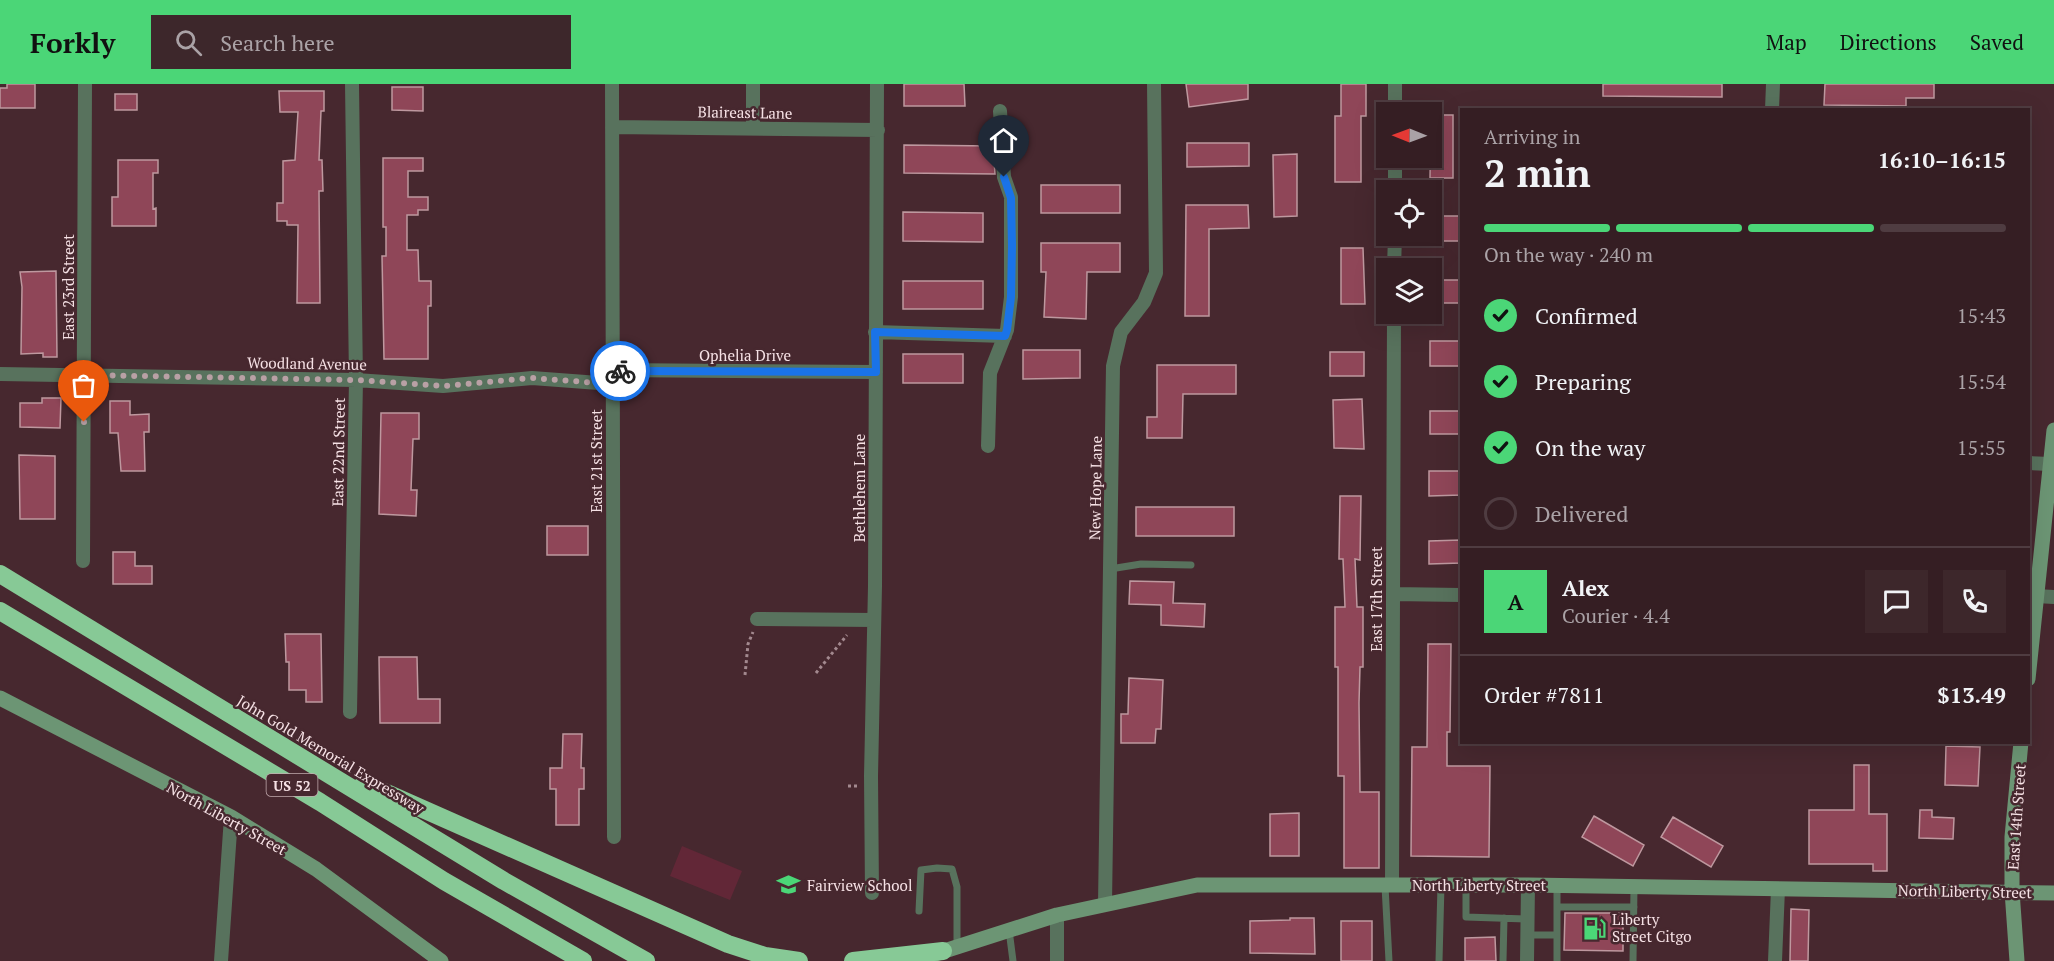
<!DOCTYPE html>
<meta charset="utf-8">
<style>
:root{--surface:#351e23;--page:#3d272b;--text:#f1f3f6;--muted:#aaa2a6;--line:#4f3c41;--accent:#4bd677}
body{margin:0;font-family:"PT Serif",serif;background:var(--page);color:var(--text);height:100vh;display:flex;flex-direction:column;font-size:22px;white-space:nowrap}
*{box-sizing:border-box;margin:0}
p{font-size:20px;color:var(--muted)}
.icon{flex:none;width:33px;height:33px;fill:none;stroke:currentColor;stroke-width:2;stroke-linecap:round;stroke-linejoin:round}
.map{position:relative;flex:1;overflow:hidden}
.drawer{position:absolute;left:1460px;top:24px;width:570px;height:636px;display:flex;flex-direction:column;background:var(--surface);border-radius:0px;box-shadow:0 6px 24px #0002,0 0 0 2px var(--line)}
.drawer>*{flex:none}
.needle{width:39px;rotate:271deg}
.controls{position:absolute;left:1376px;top:18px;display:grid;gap:12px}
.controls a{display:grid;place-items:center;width:66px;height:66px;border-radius:0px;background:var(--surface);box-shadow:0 6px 24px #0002,0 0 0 2px var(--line);font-size:30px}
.pin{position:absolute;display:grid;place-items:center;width:51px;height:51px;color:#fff;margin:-62px -26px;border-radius:50% 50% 50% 0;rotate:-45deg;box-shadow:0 0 6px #0007}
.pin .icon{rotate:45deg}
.courier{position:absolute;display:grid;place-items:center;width:60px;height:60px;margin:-30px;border:4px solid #1a73e8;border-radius:50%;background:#fff;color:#222;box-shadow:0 2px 8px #0007}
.summary em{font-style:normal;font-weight:700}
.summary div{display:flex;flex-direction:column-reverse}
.summary{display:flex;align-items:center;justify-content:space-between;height:102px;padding:0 24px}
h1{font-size:39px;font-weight:700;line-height:45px}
.bar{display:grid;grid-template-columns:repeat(4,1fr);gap:9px 6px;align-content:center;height:72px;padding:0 24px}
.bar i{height:8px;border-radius:4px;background:var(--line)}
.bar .active{background:var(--accent)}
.bar p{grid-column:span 4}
.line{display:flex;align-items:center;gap:15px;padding:0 24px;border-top:2px solid var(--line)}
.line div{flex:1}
.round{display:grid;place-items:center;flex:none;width:63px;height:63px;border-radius:0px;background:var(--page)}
ol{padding:0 24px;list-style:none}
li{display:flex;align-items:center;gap:18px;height:66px}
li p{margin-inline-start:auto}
li .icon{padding:6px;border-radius:50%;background:var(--accent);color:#111;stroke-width:4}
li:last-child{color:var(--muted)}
li i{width:33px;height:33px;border:3px solid var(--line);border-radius:50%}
header{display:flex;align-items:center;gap:36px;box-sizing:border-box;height:84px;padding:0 30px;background:var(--accent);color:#111}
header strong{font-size:28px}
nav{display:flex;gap:33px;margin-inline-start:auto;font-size:21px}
.search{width:420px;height:54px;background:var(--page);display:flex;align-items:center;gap:15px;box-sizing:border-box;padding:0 21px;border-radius:0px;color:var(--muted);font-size:22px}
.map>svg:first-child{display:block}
.green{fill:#622737}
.building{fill:#8f4658;stroke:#be989f;stroke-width:1.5}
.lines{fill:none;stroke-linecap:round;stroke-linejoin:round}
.path{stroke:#a3898f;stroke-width:3;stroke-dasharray:3 3;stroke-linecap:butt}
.service{stroke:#58725d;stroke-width:7}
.minor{stroke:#58725d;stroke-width:14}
.secondary{stroke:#6c9574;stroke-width:15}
.motorway{stroke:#87c996;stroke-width:18}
.done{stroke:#b9a0a5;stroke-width:6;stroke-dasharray:0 10.8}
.route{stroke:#1a73e8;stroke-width:8}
.labels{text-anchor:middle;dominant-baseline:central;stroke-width:5;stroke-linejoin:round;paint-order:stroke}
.shield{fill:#47282f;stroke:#c2aaae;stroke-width:1.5}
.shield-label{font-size:14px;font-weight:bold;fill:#f6e1e5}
.street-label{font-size:15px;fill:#f6e1e5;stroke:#47282f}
.poi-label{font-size:15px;fill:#f6e1e5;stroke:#47282f;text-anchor:start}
</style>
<header>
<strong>Forkly</strong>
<div class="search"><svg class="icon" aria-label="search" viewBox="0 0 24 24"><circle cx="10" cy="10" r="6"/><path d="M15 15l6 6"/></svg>Search here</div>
<nav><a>Map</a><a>Directions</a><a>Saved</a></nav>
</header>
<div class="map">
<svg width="2054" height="877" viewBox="0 0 2054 877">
<rect width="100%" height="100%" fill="#47282f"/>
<!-- green -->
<path class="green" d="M 682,762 L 742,787 L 730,816 L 670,792 Z"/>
<!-- building -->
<path class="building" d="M 7,0 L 35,0 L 35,24 L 0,24 L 0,4 L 7,4 Z
M 904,0 L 964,0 L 965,22 L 904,22 Z
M 1186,0 L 1248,0 L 1248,15 L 1189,23 Z
M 1341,0 L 1366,0 L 1366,32 L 1361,32 L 1361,98 L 1335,98 L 1335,32 L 1341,32 Z
M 1603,0 L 1722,0 L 1722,13 L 1603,12 Z
M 1825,0 L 1934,0 L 1934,14 L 1906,14 L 1906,22 L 1824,21 Z
M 392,3 L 423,3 L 423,27 L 392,26 Z
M 279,7 L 324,7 L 324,27 L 321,27 L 319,76 L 322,76 L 323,107 L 319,107 L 320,219 L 297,219 L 298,141 L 287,141 L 287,137 L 277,137 L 277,119 L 283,119 L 283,77 L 295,76 L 298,28 L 280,28 Z
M 115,10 L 137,10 L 137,26 L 115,26 Z
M 1431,31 L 1453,31 L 1453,94 L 1430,94 Z
M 1187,59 L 1249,59 L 1249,82 L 1187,83 Z
M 904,61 L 993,62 L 995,90 L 904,89 Z
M 1297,70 L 1297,132 L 1274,133 L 1273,71 Z
M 383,74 L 423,74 L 423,87 L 408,87 L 408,113 L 428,113 L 428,126 L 418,126 L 418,131 L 407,131 L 407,166 L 418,166 L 419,197 L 431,197 L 431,222 L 428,222 L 428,275 L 384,275 L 382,172 L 386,172 L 386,143 L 383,143 Z
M 118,76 L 158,76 L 158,89 L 153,89 L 153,125 L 156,124 L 156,142 L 112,142 L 112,113 L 118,113 Z
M 1041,101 L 1120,101 L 1120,129 L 1041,129 Z
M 1186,121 L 1248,121 L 1249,144 L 1209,145 L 1209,232 L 1185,232 Z
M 903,128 L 983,129 L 983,158 L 903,157 Z
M 1431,132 L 1461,132 L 1461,157 L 1431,157 Z
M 1041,159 L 1120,159 L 1120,188 L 1087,188 L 1086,235 L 1044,233 L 1046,188 L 1041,188 Z
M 1341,164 L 1363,164 L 1365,220 L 1341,220 Z
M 56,187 L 57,273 L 43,273 L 43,269 L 21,270 L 22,203 L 20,188 Z
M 1431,196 L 1461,196 L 1461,219 L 1431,219 Z
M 903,197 L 983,197 L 983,225 L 903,225 Z
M 1430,257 L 1461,257 L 1461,282 L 1430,282 Z
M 1023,266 L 1080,266 L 1080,294 L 1023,295 Z
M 1330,268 L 1364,268 L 1364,292 L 1330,292 Z
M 903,270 L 963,270 L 963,299 L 903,299 Z
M 1157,281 L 1236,281 L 1236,310 L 1183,310 L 1182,354 L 1147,354 L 1147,333 L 1157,333 Z
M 42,314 L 61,314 L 60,344 L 20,343 L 20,319 L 42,319 Z
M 1362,315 L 1364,365 L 1334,364 L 1333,316 Z
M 110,317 L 130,317 L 130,331 L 149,330 L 149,348 L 144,348 L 145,387 L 121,387 L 118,349 L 110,349 Z
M 1430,327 L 1461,327 L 1461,350 L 1430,350 Z
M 381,329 L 419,329 L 419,355 L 413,355 L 411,406 L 417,406 L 416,432 L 379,430 Z
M 19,371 L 55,372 L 55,435 L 20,435 Z
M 1429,387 L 1461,387 L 1461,411 L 1429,412 Z
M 1340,412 L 1361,412 L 1360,476 L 1355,475 L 1357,523 L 1363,523 L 1363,583 L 1360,583 L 1359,619 L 1360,708 L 1379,708 L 1379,784 L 1344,784 L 1344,692 L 1338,692 L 1338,583 L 1335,583 L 1335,523 L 1345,523 L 1343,475 L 1339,475 Z
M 1136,423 L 1234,423 L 1234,452 L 1136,452 Z
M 547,442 L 588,442 L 588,471 L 547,471 Z
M 1461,456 L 1461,479 L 1429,480 L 1429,457 Z
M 113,468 L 135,468 L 135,482 L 152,482 L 152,500 L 113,500 Z
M 1130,497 L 1174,498 L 1173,519 L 1205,520 L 1204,543 L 1161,541 L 1161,521 L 1129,520 Z
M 285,550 L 321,550 L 322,618 L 306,618 L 306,606 L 289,606 L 289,578 L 286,578 Z
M 1428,560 L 1451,560 L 1450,648 L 1447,648 L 1447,682 L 1490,682 L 1489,773 L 1411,772 L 1412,663 L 1427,663 Z
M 379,573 L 417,573 L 418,615 L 440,615 L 440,639 L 380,639 Z
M 1129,594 L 1163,596 L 1161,645 L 1156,645 L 1155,659 L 1121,659 L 1121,630 L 1128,630 Z
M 563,650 L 582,650 L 581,684 L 584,684 L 584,705 L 579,705 L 579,741 L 556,741 L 556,705 L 550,705 L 550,684 L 562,684 Z
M 1946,662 L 1980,663 L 1978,702 L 1945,701 Z
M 1854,681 L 1869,681 L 1869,730 L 1887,730 L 1887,787 L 1873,787 L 1873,780 L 1809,780 L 1809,726 L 1854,726 Z
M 1920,726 L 1932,726 L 1932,733 L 1954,734 L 1953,755 L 1919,754 Z
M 1299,729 L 1299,772 L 1270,772 L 1270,730 Z
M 1594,732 L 1644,761 L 1633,782 L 1582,753 Z
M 1673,733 L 1723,762 L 1711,783 L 1661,753 Z
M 1791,825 L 1809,826 L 1808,877 L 1790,877 Z
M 1565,829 L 1623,829 L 1623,867 L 1564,866 Z
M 1290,834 L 1314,834 L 1315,870 L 1250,869 L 1250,837 L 1290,836 Z
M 1341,837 L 1372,837 L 1372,877 L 1341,877 Z
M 1495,853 L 1496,877 L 1465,877 L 1465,854 Z"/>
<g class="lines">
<!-- path -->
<path class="path" d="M 816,589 L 847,551
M 745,591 L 748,560 L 753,548
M 848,702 L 858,702"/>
<!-- service -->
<path class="service" d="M 1110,485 L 1141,480 L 1191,481
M 1466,801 L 1466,833 L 1528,835
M 1385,802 L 1389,877
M 1557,823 L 1634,823
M 919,827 L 921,786 L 937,784 L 952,785 L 957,803 L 957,862
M 1009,846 L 1013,877
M 1528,851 L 1557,851
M 1439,877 L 1441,801
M 1503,877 L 1504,834
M 1557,877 L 1557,802
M 1633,877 L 1634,803"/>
<!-- minor -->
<path class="minor" d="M 612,0 L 614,753
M 753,0 L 753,44
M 1772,26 L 1773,0
M 1395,28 L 1395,0
M 612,43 L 878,46
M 1395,106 L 1395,74
M 1394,184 L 1395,152
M 875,248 L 1005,252
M 613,286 L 876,288
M 0,290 L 356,296 L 443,302 L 532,294 L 612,300
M 988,362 L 990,289 L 1007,246 L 1011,213 L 1011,113 L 1004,93 L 1000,27
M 2028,379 L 2050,380
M 83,477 L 85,0
M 1393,510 L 1461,511
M 2036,512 L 2054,513
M 757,535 L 874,536
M 350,628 L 356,296 L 352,0
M 1392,801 L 1394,230
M 872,809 L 871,692 L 875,502 L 877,0
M 1105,820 L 1113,282 L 1121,248 L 1144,218 L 1156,189 L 1154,0
M 221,877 L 231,733
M 1057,877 L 1057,831
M 1527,877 L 1528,801
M 1775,877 L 1778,805"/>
<!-- secondary -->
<path class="secondary" d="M 2028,595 L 2054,346
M 0,614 L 231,733 L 316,785 L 441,877
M 932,871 L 1057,831 L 1197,801 L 1528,801 L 2054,809
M 2017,877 L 2012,807 L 2012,753 L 2021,658"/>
<!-- motorway -->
<path class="motorway" d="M 0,490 L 504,797 L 646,877
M 0,527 L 320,718 L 444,797 L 583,877
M 364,699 L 728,860 L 765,872 L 799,877
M 853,877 L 943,867"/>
</g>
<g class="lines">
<!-- done -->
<path class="done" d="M 84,338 L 84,291 L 356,296 L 443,302 L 532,294 L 612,300 L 613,286 L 620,287"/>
<!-- route -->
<path class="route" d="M 620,287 L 876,288 L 875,248 L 1005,252 L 1007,246 L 1011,213 L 1012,162 L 1011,114 L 1004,93"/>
</g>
<!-- icons -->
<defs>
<symbol id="school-bare" viewBox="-9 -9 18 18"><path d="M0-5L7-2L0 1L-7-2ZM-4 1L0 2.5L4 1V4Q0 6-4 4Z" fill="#4bd677" stroke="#47282f" stroke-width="2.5" paint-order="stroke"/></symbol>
<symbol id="fuel-bare" viewBox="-9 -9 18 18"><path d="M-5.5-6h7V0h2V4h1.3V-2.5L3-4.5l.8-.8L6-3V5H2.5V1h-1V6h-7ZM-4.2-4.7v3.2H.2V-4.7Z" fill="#4bd677" stroke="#47282f" stroke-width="2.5" paint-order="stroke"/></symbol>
</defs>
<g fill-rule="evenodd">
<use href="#school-bare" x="772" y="784" width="33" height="33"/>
<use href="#fuel-bare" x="1578" y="828" width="33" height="33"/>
</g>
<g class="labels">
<!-- shield labels -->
<rect class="shield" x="266.5" y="690" width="51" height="22" rx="4.5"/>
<g class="shield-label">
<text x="292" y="701">US 52</text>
</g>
<!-- street labels -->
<g class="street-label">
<text transform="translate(745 28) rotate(1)">Blaireast Lane</text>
<text transform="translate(68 203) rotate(-90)">East 23rd Street</text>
<text x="745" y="271">Ophelia Drive</text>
<text transform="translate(307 279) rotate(1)">Woodland Avenue</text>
<text transform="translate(338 368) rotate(-89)">East 22nd Street</text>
<text transform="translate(596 377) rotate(-90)">East 21st Street</text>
<text transform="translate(859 404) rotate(-90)">Bethlehem Lane</text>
<text transform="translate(1095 404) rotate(-89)">New Hope Lane</text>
<text transform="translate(1376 515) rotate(-90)">East 17th Street</text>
<text transform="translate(331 670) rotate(31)">John Gold Memorial Expressway</text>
<text transform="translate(2016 733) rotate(-86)">East 14th Street</text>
<text transform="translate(227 734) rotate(29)">North Liberty Street</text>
<text x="1479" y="801">North Liberty Street</text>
<text transform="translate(1965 807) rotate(1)">North Liberty Street</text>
</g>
<!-- poi labels -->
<g class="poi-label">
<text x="807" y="801">Fairview School</text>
<text x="1612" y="835">Liberty<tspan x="1612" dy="17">Street Citgo</tspan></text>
</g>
</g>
</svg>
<div class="controls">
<a><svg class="needle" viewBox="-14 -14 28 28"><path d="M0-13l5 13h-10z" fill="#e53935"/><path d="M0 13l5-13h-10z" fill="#aaa2a6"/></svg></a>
<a><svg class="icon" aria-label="locate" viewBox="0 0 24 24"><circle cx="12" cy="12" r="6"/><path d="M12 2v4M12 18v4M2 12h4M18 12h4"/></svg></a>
<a><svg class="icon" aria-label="layers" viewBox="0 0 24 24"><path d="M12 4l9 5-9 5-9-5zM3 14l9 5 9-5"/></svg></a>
</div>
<div class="pin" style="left:84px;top:338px;background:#ea580c"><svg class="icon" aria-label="bag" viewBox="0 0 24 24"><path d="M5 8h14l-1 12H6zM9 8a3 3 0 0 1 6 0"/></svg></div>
<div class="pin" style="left:1004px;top:93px;background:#1f2937"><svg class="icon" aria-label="home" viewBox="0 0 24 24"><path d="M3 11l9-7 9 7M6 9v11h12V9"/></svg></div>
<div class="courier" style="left:620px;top:287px"><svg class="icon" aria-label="bike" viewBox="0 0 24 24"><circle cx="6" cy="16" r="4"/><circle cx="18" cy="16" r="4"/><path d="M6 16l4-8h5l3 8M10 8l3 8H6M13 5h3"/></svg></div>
<section class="drawer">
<div class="summary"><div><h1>2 min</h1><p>Arriving in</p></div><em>16:10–16:15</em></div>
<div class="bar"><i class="active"></i><i class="active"></i><i class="active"></i><i></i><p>On the way · 240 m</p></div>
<ol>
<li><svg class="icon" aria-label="check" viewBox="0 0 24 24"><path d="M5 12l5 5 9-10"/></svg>Confirmed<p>15:43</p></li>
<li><svg class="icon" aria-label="check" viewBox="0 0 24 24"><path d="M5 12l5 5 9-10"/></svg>Preparing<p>15:54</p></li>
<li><svg class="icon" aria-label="check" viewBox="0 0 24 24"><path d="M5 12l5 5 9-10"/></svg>On the way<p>15:55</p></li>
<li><i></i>Delivered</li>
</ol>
<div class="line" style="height:108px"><b class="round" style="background:var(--accent);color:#111">A</b><div><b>Alex</b><p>Courier · 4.4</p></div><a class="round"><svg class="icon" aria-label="chat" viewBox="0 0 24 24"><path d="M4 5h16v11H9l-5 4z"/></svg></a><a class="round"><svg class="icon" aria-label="phone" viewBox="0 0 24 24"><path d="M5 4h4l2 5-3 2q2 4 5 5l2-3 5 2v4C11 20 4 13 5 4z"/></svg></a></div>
<div class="line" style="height:78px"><div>Order #7811</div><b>$13.49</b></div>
</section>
</div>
